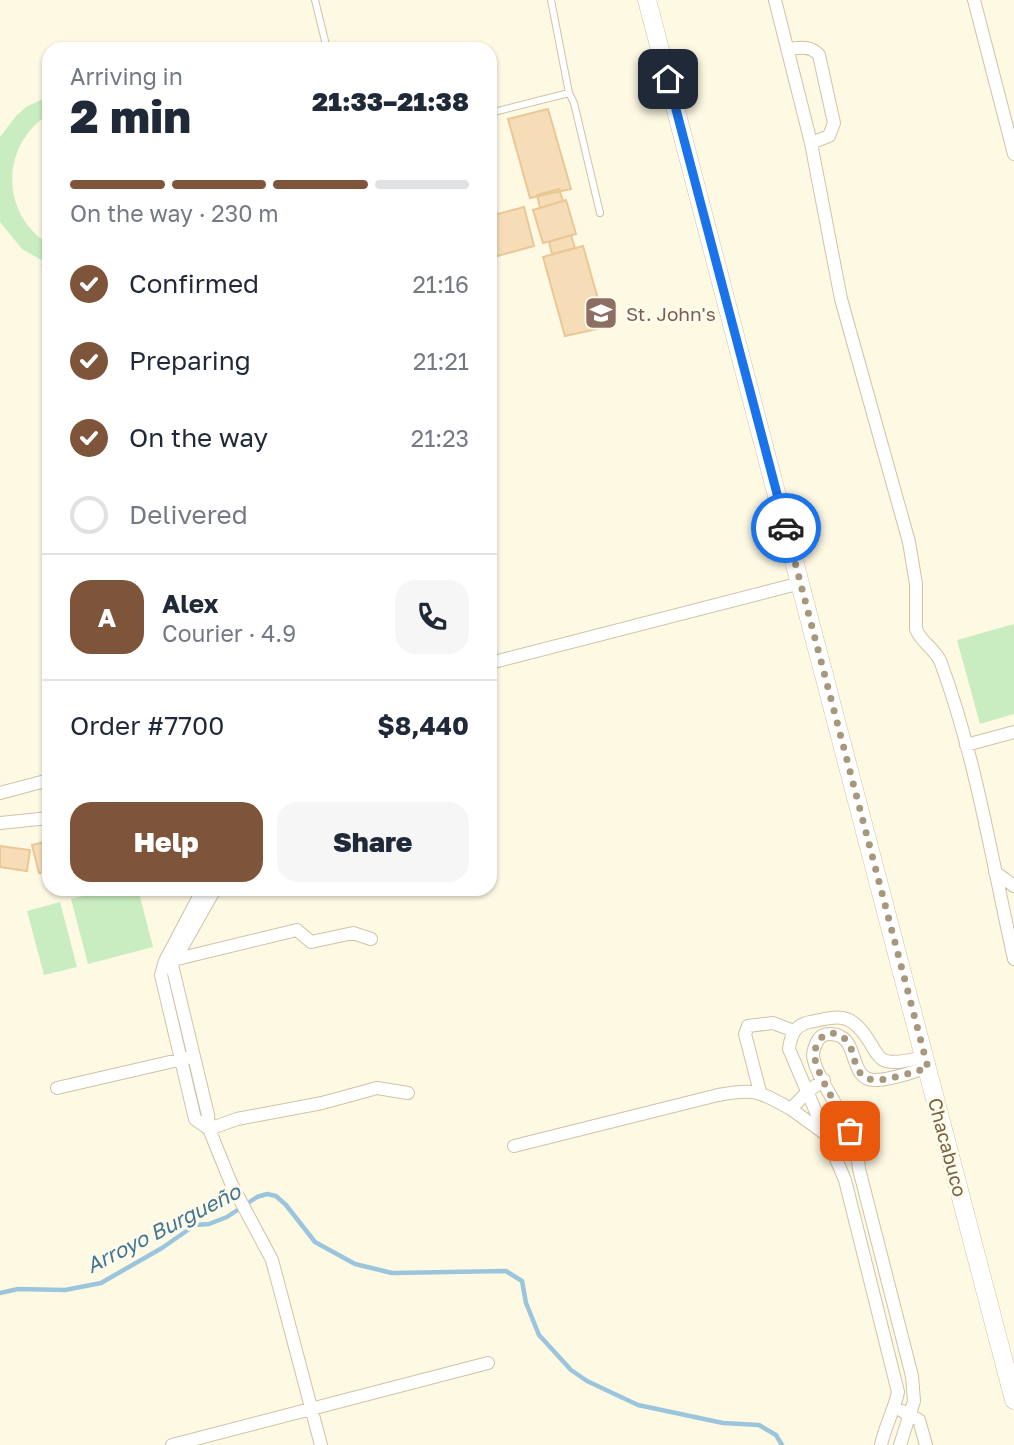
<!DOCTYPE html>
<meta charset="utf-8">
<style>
:root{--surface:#fff;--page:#f6f6f7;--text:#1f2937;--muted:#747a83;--line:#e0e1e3;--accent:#7e553a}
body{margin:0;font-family:"Golos Text",sans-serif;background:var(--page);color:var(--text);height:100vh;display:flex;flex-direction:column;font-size:26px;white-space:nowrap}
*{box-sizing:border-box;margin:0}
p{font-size:23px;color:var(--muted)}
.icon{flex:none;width:38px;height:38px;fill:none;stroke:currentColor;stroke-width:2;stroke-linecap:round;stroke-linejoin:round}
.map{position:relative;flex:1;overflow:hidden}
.panel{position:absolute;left:42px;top:42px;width:455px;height:854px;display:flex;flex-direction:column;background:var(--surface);border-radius:21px;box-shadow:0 2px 5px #0004}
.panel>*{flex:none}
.pin{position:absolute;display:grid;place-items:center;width:60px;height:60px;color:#fff;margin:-30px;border-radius:14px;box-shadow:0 4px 10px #0006}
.courier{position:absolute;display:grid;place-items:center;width:70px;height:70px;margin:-35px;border:5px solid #1a73e8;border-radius:50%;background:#fff;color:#222;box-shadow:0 2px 9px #0007}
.overview em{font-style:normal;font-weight:800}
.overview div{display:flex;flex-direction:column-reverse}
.overview{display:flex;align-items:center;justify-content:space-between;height:119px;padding:0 28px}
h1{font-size:46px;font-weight:800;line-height:52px}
.bar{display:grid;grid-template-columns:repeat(4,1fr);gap:10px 7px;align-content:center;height:84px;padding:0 28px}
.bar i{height:9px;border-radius:5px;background:var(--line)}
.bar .selected{background:var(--accent)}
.bar p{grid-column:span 4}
.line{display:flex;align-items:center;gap:18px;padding:0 28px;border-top:2px solid var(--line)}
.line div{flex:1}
.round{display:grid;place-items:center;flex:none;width:74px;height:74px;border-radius:21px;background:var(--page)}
ol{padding:0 28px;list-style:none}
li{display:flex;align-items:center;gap:21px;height:77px}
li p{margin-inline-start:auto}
li .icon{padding:7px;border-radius:50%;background:var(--accent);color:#fff;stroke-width:4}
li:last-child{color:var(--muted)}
li i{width:38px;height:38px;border:4px solid var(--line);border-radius:50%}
.primary-button{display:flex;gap:14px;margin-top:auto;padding:14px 28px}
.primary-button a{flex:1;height:80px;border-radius:21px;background:var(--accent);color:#fff;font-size:28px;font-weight:800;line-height:80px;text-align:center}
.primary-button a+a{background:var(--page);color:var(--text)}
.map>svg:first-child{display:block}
.green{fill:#c9edc0}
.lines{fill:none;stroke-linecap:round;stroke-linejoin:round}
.stream{stroke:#9bc5dc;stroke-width:4.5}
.building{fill:#f6ddb8;stroke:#eac797;stroke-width:2}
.lane-casing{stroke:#d0c2a8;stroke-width:8}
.street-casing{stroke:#d0c2a8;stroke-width:14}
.secondary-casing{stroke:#d4c3a5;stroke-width:19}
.lane{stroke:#fff;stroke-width:6}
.street{stroke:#fff;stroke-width:12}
.secondary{stroke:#fff;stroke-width:18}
.done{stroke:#a7977d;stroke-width:7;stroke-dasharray:0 12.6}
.route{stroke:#1a73e8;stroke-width:9}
.labels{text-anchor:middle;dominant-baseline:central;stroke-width:6;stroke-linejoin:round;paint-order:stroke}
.education-label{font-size:19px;fill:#785e54;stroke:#fffbeb;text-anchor:start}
.street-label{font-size:19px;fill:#786246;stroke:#fffbeb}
.water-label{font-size:21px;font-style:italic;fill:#417694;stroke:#fffbeb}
</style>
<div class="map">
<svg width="1014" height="1445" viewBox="0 0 1014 1445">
<rect width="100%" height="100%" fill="#fef9e3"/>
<!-- green -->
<path class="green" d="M 49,96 L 49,114 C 0,145 0,214 49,244 L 49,286 L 46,286 L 41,264 L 45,262 L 22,249 L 0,222 L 0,137 L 16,116 L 26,107 Z
M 1014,624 L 1014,714 L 980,724 L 957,640 Z
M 111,889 L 138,889 L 153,947 L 88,964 L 71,899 Z
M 60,902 L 77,967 L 44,975 L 27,911 Z"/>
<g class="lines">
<!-- stream -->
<path class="stream" d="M 0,1293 L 18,1289 L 65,1290 L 101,1283 L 162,1248 L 195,1225 L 209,1224 L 227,1217 L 257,1197 L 267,1194 L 276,1196 L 286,1205 L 315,1242 L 355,1264 L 392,1273 L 506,1271 L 522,1281 L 526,1303 L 539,1335 L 571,1370 L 587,1381 L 638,1405 L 723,1423 L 759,1425 L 776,1435 L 782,1445"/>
</g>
<!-- building -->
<path class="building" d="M 548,109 L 571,189 L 530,198 L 508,119 Z
M 559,189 L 563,201 L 540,208 L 537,195 Z
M 566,200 L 576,234 L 543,243 L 533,210 Z
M 524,207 L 534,246 L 490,258 L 490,216 Z
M 571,235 L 575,248 L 552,254 L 549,242 Z
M 583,246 L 606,327 L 565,336 L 543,257 Z
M 49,841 L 49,871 L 39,873 L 32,845 Z
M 0,846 L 30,850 L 27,871 L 0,867 Z"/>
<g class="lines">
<defs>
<path id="lane" d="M 315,0 L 327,49
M 551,0 L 569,93 L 574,103 L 600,213
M 490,113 L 569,93"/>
<path id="street" d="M 775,0 L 811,143 L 841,299 L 909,542 L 916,584 L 916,629 C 921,643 936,649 941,663 C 976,758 992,861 1014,959
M 974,0 L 1014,154
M 787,49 C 800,48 810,45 819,55 L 834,123 L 829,136 L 811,143
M 490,663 L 801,583
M 966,745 L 1014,732
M 0,793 L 49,780
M 0,823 L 49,818
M 995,872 L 1014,886
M 203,889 L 165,961 L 161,975 L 195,1119 L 209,1129 L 208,1115 L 172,965 L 215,889
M 173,960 L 297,930 L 311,942 L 353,933 L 371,939
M 824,1080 L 808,1091 L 791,1109 L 824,1133
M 57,1088 L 187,1058
M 760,1092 L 745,1034 L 748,1026 L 773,1023 L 794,1031
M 514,1146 L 718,1095 C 756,1088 758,1091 791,1109
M 902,1411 L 919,1420 L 926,1445
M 172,1445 L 488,1363
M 321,1445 L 272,1260 L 231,1183 L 209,1129 L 237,1119 L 322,1103 L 377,1088 L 408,1093
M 881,1445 C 885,1426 894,1411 898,1392 L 845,1180 L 789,1049 C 791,1034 795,1025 810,1022 C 841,1015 851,1013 869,1041 C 873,1047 876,1055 882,1059 C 892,1066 913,1059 925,1057
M 900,1445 L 914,1401 L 912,1376 L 859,1169 C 858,1156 856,1144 851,1132 C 843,1113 814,1074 813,1055 C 813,1051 816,1043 818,1040 C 822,1033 829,1033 837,1035 C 859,1041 849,1080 875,1080 C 892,1080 911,1072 927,1068"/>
<path id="secondary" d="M 647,0 L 1014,1400"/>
</defs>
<!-- lane casing -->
<use href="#lane" class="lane-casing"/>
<!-- street casing -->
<use href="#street" class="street-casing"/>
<!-- secondary casing -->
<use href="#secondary" class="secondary-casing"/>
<!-- lane -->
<use href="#lane" class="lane"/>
<!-- street -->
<use href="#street" class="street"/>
<!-- secondary -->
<use href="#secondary" class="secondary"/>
</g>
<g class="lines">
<!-- done -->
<path class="done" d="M 786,528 L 928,1068 C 913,1072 882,1083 869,1079 C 851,1073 857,1050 845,1039 C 826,1022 810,1045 816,1063 C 824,1087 839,1109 850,1131"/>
<!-- route -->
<path class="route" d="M 668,79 L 786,528"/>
</g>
<!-- icons -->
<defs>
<symbol id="university-square" viewBox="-11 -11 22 22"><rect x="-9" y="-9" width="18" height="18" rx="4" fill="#8d6e63" stroke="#fffbeb"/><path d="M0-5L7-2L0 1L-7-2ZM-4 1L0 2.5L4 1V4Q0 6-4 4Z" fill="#fff"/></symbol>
</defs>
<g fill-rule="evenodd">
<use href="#university-square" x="582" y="294" width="38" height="38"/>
</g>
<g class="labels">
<!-- education labels -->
<g class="education-label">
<text x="626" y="313">St. John's</text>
</g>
<!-- street labels -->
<g class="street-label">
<text transform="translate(948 1147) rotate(75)">Chacabuco</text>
</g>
<!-- water labels -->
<g class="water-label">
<text transform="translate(163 1228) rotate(-27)">Arroyo Burgueño</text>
</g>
</g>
</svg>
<div class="pin" style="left:850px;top:1131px;background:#ea580c"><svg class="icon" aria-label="bag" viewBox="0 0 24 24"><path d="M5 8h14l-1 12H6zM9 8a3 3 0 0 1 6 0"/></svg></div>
<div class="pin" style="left:668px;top:79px;background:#1f2937"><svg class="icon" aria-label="home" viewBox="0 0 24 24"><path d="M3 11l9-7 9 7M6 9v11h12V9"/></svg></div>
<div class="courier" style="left:786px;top:528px"><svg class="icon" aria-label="car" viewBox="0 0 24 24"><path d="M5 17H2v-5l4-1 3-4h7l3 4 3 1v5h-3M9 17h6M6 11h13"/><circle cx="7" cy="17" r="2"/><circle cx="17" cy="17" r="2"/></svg></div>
<section class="panel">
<div class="overview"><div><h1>2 min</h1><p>Arriving in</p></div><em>21:33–21:38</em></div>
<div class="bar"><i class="selected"></i><i class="selected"></i><i class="selected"></i><i></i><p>On the way · 230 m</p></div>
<ol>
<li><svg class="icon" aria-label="check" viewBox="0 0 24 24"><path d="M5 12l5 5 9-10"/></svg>Confirmed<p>21:16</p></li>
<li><svg class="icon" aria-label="check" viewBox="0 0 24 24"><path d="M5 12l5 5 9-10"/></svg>Preparing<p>21:21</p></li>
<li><svg class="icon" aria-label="check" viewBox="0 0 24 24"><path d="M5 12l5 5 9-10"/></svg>On the way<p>21:23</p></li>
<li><i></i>Delivered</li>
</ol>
<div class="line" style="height:126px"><b class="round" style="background:var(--accent);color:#fff">A</b><div><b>Alex</b><p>Courier · 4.9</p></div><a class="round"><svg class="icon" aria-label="phone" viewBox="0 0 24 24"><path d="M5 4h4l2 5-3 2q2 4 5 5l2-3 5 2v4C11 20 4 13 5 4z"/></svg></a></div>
<div class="line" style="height:91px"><div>Order #7700</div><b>$8,440</b></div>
<div class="primary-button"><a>Help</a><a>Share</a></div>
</section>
</div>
